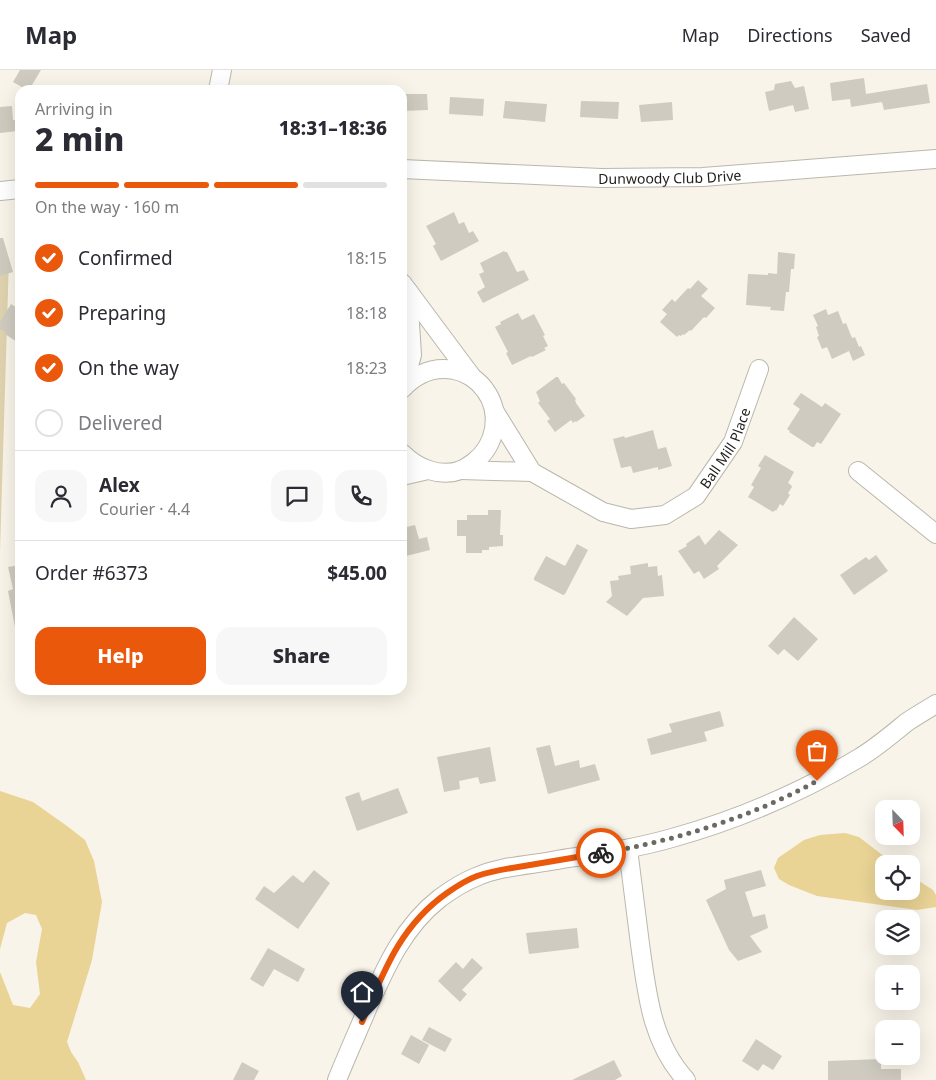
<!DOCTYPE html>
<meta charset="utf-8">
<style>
:root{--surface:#fff;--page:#f7f7f7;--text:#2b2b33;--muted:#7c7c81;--line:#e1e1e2;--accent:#ea580c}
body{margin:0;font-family:"Noto Sans",sans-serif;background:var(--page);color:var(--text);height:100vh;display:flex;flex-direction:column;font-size:19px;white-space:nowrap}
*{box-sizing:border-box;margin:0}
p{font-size:16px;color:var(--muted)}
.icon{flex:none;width:28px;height:28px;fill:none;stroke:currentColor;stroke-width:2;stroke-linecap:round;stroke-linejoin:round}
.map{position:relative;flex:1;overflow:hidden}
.panel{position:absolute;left:15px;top:15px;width:392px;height:610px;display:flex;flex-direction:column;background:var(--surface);border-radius:15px;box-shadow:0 5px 20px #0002}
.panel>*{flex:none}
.needle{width:32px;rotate:157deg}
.fabs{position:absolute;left:875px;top:730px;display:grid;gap:10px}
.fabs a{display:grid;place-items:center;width:45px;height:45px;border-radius:10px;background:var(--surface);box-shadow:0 5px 20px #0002;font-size:25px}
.pin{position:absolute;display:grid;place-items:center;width:42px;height:42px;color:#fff;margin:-51px -21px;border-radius:50% 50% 50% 0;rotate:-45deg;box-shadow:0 0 5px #0007}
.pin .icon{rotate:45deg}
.courier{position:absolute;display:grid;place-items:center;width:50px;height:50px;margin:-25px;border:4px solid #ea580c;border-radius:50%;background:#fff;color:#222;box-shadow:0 1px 6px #0007}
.summary em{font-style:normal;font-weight:800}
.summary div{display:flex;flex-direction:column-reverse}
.summary{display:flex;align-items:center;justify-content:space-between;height:85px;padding:0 20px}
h1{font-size:32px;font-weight:800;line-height:38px}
.bar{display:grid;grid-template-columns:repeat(4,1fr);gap:8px 5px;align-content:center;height:60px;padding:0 20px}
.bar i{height:6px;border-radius:4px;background:var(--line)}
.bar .active{background:var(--accent)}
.bar p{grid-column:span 4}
.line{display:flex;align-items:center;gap:12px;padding:0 20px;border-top:1px solid var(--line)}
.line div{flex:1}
.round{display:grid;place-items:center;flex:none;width:52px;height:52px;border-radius:15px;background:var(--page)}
ol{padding:0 20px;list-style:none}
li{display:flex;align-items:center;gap:15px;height:55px}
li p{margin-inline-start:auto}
li .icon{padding:5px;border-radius:50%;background:var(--accent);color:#fff;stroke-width:4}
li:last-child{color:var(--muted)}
li i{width:28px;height:28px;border:2px solid var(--line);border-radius:50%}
.action{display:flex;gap:10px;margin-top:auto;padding:10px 20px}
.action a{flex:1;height:58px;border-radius:15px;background:var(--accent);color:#fff;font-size:20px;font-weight:800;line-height:58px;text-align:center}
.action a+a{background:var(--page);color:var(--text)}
header{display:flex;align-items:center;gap:30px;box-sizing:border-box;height:70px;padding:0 25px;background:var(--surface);border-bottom:1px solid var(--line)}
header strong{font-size:24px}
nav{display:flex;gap:28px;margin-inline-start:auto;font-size:18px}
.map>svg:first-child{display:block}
.green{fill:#dfd2ae}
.water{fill:#e9d395}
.building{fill:#cfcbc0}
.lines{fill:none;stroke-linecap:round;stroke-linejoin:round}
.minor-casing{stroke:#bab7ab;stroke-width:20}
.minor{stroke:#fff;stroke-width:18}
.done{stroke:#6b6962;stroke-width:5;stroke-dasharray:0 9}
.route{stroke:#ea580c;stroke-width:6}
.labels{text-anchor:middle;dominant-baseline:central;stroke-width:5;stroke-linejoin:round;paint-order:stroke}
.street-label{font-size:14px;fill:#1f1e19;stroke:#fff}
</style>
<header>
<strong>Map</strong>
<nav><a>Map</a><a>Directions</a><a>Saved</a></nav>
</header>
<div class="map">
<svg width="936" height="1010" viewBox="0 0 936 1010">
<rect width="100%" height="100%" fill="#f9f4e9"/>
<!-- green -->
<path class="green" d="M 9,189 L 0,482 L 0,190 Z"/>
<!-- water -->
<path class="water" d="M 0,721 L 33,732 L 67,756 L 85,770 L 94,791 L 102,832 L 92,890 L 67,972 L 71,982 L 78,992 L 86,1010 L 0,1010 L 0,902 L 13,935 L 30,938 L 40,924 L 36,892 L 42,859 L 36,845 L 25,843 L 7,853 L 0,879 Z
M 845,763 L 859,767 L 894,794 L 884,794 L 884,821 L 911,821 L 911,806 L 933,820 L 936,825 L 936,837 L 917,840 L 817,826 L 789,815 L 779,809 L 774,798 L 778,788 L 804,770 L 820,765 Z"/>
<!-- building -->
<path class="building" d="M 20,0 L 41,0 L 29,20 L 27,20 L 13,12 Z
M 864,8 L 866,24 L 927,14 L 930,33 L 884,40 L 882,32 L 851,37 L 850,29 L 832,31 L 830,13 Z
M 791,11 L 795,18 L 804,16 L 809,39 L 795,42 L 793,35 L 769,41 L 765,22 L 774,20 L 775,14 Z
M 402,24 L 427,24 L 428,40 L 402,41 Z
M 450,27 L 484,29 L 483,46 L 449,44 Z
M 505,31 L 547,34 L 545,52 L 503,48 Z
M 581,31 L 619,32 L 618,49 L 580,47 Z
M 672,32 L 673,50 L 641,52 L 639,35 Z
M 12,36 L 13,50 L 16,50 L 17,61 L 0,63 L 0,37 Z
M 454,142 L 459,154 L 464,152 L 469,163 L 473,161 L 479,171 L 441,191 L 433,176 L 436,174 L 426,156 Z
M 0,168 L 3,168 L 13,202 L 0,206 Z
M 504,181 L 505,182 L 507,182 L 517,202 L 524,200 L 529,210 L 483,233 L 477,222 L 485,217 L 479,204 L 484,202 L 480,193 Z
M 778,182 L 795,184 L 794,199 L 791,199 L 789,222 L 786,222 L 784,241 L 770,240 L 771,237 L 746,235 L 748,204 L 768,205 L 768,203 L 777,204 Z
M 698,210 L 708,219 L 701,226 L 715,238 L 706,248 L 704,247 L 691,261 L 690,260 L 684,265 L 683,264 L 681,266 L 679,265 L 677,267 L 660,252 L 667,244 L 662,240 L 672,229 L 675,232 L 688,218 L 690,219 Z
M 11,234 L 20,240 L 20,274 L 5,264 L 6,262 L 0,259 L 0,252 Z
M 826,239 L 828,245 L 838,241 L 843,254 L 846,253 L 852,268 L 855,267 L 859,277 L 861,276 L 865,285 L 853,291 L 849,281 L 832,289 L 827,277 L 822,279 L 817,267 L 819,266 L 816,257 L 818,256 L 813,245 Z
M 518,243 L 522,250 L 534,244 L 545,265 L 543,266 L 548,276 L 544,278 L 546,280 L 532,287 L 531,286 L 512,295 L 506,283 L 508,282 L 495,257 L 501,254 L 500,252 Z
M 556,307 L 558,307 L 562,314 L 564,313 L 576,329 L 575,330 L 576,333 L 585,346 L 576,352 L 575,351 L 573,353 L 571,350 L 555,362 L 547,351 L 550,349 L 538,333 L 540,331 L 536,322 Z
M 801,323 L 822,337 L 825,333 L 841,344 L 821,374 L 817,372 L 814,377 L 812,377 L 789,362 L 790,361 L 787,359 L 800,339 L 793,334 Z
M 653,360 L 658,379 L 666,377 L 672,396 L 658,400 L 658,397 L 633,403 L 631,396 L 621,398 L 613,369 L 624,366 L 625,368 Z
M 765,385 L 794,402 L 788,413 L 791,415 L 792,417 L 788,423 L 790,425 L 783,436 L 780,434 L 776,441 L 775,440 L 773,442 L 748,427 L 754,417 L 751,415 L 761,398 L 758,396 Z
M 488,440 L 501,440 L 500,465 L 503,465 L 503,476 L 489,477 L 489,480 L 482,480 L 482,483 L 466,483 L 466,466 L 457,466 L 457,450 L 467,450 L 467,445 L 488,445 Z
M 415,455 L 419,469 L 427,467 L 430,480 L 402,487 L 402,458 Z
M 719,460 L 738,475 L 717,496 L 719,499 L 704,509 L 699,501 L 694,504 L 678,481 L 687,476 L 686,474 L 699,465 L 705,475 Z
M 577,474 L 588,480 L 565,524 L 563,525 L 534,510 L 534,508 L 546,486 L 565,496 Z
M 876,485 L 888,501 L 854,525 L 840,505 L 866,487 L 869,490 Z
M 648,493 L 648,497 L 657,496 L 658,506 L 662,505 L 664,526 L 643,528 L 627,546 L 606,532 L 612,526 L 610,511 L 619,510 L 618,506 L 631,504 L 630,496 Z
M 20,495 L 20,556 L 15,557 L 8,521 L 13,519 L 8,497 Z
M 794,547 L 818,569 L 798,591 L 784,579 L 778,585 L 768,576 Z
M 720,641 L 724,656 L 704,662 L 707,671 L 651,685 L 647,669 L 672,662 L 669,654 Z
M 550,675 L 555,696 L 579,690 L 580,698 L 595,694 L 600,710 L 548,724 L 536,678 Z
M 490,677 L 496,711 L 480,714 L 478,707 L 459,711 L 460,719 L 444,722 L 437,687 Z
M 398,718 L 408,743 L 357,761 L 345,727 L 359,722 L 362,731 Z
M 314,800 L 330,813 L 298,859 L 255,829 L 264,816 L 274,823 L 293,805 L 303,813 Z
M 761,800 L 766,816 L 745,822 L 753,847 L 765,844 L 768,858 L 750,866 L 762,882 L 738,891 L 729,880 L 706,830 L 726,819 L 724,810 Z
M 577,858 L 579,878 L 529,884 L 526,863 Z
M 268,878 L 305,899 L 298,912 L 274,899 L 263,917 L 250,909 Z
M 472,888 L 483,898 L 462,920 L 467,924 L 460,932 L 438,911 L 456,892 L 463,899 Z
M 429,957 L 452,969 L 445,982 L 422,970 Z
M 411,965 L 429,975 L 419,994 L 401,984 Z
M 756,969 L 782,986 L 773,1000 L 763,994 L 758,1001 L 742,991 Z
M 881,989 L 881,999 L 901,999 L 901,1010 L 828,1010 L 828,991 Z
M 614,990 L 622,1006 L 615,1010 L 572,1010 Z
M 242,992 L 259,1001 L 254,1010 L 233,1010 Z"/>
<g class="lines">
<defs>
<g id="minor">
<path d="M 218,20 L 222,0"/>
<path id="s1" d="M 402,99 L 601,108 L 703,107 L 936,89"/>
<path d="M 0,121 L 20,119"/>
<path d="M 402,213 L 472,307"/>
<path d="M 403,318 L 412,285 L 408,221"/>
<path d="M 402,319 C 416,304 433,296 454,300 C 466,302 478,310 485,320 C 502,343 496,375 474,392 C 470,395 466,398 461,400 C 440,408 417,398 402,383"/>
<path id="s2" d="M 495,342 L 532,402 L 603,442 L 631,449 L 665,445 L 696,426 L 733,372 L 759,299"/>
<path d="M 461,400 L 532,402"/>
<path d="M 858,401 L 936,464"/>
<path d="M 402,406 L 428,400"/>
<path d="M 628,779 C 632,811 636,842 640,874 C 647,923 651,972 686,1010"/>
<path d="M 337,1010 C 347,985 358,961 368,937 C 386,896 404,856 440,828 C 451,820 463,812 476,807 C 500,796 531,795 557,790 C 595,784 634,779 672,768 C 737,750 800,723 859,688 C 876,678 891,665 907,652 C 916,646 926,640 936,634"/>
</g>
</defs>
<!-- minor casing -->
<use href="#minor" class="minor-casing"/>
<!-- minor -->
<use href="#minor" class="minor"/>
</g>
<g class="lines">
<!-- done -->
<path class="done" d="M 601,783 C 676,771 751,747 817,711"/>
<!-- route -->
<path class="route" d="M 362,952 C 384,901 400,856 447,823 C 457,816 466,810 477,806 C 494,800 512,798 530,795 C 553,791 577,787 601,783"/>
</g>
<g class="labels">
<!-- street labels -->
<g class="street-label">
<text stroke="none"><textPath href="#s1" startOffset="268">Dunwoody Club Drive</textPath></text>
<text stroke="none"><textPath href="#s2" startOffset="308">Ball Mill Place</textPath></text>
</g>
</g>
</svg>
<div class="fabs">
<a><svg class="needle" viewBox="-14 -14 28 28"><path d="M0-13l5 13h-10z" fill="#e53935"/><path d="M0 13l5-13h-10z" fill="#7c7c81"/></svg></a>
<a><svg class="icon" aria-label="locate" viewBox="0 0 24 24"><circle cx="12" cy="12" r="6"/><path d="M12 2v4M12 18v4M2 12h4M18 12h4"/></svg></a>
<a><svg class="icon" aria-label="layers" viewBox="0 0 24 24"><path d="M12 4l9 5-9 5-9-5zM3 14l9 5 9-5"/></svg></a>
<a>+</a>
<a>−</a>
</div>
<div class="pin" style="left:817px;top:711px;background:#ea580c"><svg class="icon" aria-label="bag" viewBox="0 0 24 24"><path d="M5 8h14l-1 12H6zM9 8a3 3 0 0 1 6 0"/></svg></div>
<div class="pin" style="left:362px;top:952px;background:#1f2937"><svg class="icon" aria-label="home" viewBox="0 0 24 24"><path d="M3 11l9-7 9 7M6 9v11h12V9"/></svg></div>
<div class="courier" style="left:601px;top:783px"><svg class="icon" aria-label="bike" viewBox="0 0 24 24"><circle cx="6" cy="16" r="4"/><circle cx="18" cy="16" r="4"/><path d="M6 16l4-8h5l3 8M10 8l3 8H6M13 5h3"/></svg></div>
<section class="panel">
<div class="summary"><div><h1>2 min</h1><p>Arriving in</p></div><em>18:31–18:36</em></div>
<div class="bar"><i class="active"></i><i class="active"></i><i class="active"></i><i></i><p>On the way · 160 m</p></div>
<ol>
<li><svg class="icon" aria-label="check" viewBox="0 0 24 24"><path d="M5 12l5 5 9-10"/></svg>Confirmed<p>18:15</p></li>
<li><svg class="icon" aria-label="check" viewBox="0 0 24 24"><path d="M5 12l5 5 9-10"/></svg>Preparing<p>18:18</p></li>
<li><svg class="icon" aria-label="check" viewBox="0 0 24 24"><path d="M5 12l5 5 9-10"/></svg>On the way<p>18:23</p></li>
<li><i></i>Delivered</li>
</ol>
<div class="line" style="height:90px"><a class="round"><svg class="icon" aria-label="person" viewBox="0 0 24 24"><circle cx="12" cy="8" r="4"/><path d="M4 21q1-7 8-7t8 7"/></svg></a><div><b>Alex</b><p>Courier · 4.4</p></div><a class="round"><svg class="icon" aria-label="chat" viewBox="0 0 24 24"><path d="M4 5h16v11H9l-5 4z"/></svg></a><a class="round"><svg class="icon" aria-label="phone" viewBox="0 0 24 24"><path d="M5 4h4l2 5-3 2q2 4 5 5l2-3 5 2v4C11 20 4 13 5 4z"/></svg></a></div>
<div class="line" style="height:65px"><div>Order #6373</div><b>$45.00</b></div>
<div class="action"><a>Help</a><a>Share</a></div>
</section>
</div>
